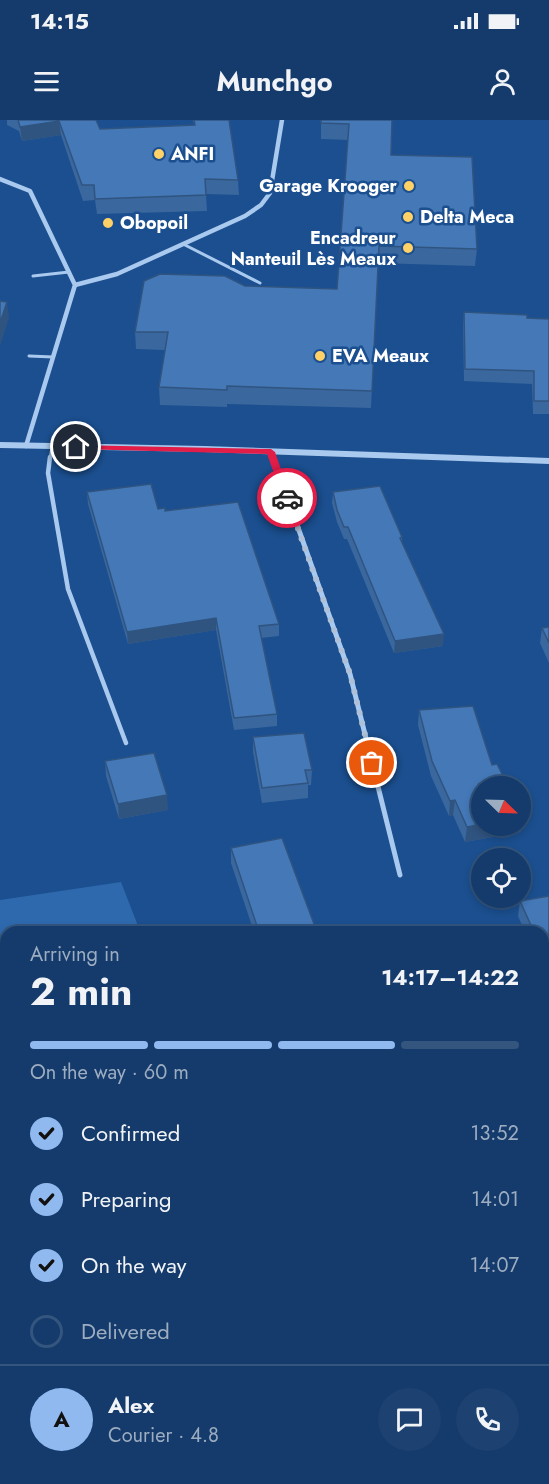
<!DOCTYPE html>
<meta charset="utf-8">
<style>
:root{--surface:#143b6b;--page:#1d4271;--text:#f1f3f6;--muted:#9dadc1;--line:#33557e;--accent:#90b9f0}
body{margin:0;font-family:Jost,sans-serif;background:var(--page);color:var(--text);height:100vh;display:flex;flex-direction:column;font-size:22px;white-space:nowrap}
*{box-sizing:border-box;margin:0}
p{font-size:20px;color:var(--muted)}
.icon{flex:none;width:33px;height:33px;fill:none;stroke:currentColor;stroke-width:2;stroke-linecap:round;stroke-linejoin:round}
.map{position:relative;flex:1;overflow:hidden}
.panel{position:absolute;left:0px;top:806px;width:549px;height:560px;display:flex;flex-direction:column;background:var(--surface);border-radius:18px 18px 0 0;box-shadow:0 3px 9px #0003,0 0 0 2px var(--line)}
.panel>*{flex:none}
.needle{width:39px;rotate:113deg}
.tools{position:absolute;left:471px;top:656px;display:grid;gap:12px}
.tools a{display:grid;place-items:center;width:60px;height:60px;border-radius:50%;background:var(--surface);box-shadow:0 3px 9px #0003,0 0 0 2px var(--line);font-size:30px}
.pin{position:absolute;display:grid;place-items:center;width:51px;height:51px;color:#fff;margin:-26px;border:3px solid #fff;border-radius:50%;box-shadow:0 2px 6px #0007}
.courier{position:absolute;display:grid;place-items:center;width:60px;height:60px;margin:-30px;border:4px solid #e11d48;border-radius:50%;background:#fff;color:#222;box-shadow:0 2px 8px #0007}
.overview em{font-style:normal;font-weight:700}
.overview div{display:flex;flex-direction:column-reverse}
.overview{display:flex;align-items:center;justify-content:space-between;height:102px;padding:0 30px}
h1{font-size:39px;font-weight:700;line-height:45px}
.bar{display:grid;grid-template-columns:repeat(4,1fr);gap:9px 6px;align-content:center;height:72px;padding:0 30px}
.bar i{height:8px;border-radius:4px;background:var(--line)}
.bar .current{background:var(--accent)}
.bar p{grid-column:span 4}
.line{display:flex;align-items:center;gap:15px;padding:0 30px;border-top:2px solid var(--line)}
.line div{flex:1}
.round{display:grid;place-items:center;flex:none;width:63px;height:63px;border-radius:32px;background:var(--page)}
ol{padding:0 30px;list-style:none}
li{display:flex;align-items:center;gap:18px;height:66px}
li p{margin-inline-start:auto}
li .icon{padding:6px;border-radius:50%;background:var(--accent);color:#111;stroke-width:4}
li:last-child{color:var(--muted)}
li i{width:33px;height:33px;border:3px solid var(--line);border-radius:50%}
.status{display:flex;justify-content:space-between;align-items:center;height:42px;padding:0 30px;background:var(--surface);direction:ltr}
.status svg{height:16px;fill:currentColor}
header{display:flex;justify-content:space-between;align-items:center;height:78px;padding:0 30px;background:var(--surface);font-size:27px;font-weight:700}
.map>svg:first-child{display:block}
.green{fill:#2e69ad}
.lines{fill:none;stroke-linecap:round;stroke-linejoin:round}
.path{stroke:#a9c9ee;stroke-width:4.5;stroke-dasharray:4 5;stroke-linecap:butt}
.service-far1{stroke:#a9c9ee;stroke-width:3}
.service{stroke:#a9c9ee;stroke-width:4.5}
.minor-far1{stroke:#a9c9ee;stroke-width:4.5}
.minor{stroke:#a9c9ee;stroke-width:5}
.tertiary{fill:#a9c9ee;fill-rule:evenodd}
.wall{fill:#3a679d}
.shaded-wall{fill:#305480}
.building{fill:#4478b7;stroke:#305480;stroke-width:1.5}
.route{fill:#e11d48}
.done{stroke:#afc1d8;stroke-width:6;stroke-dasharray:0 10.8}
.poi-dot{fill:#ffd166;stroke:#1b4f8f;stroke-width:2}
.labels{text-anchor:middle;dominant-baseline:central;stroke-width:5;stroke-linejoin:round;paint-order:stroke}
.far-poi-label{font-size:18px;font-weight:bold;fill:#fff;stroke:#1b4f8f;text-anchor:start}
</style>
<div class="status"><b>14:15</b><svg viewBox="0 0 49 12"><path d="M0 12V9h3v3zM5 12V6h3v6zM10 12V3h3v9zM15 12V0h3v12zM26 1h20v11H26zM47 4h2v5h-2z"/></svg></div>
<header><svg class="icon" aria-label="menu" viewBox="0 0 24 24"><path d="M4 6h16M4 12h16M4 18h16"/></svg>Munchgo<svg class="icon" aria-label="person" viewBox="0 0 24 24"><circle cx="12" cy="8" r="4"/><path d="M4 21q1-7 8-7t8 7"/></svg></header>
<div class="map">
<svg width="549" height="1364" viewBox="0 0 549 1364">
<rect width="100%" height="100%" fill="#1b4f8f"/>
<!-- green -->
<path class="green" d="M 121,762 L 140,811 L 6,812 L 6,956 L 0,907 L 0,780 Z
M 549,938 L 549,1364 L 0,1364 L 0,1038 L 6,1036 L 6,1359 L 543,1359 L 543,939 Z"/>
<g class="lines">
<!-- path -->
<path class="path" d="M 543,968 L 549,967
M 0,1083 L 6,1082"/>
<!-- service-far1 -->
<path class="service-far1" d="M 183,124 L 260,163
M 33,156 L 69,152
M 29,236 L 53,237
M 50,339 L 52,327"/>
<!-- service -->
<path class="service" d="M 50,337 L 48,353 L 68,469 L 126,623"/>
<!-- minor-far1 -->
<path class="minor-far1" d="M 0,59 L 30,71 L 75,165
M 26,326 L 75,165 L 117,154 L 245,96 L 261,85 L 270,73 L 282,0
M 271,332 L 273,339"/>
<!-- minor -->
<path class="minor" d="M 273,337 L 350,554 L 400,755"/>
<!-- tertiary -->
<path class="tertiary" d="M 0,322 L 204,326 L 549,338 L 549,344 L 204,332 L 0,328 Z"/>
</g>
<!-- wall -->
<path class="wall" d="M 7,0 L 96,0 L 100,9 L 194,5 L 193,0 L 229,0 L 238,60 L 239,75 L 206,74 L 207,91 L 97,94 L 95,80 L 83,81 L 61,15 L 22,21 L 19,11 L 7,5 Z
M 321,0 L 392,0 L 391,35 L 477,129 L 475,146 L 378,143 L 371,288 L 227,284 L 227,287 L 160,285 L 159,267 L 165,230 L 136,229 L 135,212 L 245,166 L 337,169 L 348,20 L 321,19 Z
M 464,192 L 527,198 L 549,199 L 549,294 L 533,294 L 532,264 L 464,261 L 463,205 Z
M 87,372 L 165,391 L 279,504 L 279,516 L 261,518 L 277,594 L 277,606 L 234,610 L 216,510 L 128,524 L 88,384 Z
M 333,372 L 402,417 L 402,422 L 443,526 L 394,533 L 347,419 L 344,419 L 337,402 L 332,383 Z
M 549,507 L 549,543 L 540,523 L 542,508 Z
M 419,590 L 492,645 L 523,697 L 521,712 L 465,722 L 453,695 L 449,696 L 431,656 L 418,605 Z
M 253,617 L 312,650 L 311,665 L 308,665 L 308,678 L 262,683 L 253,632 Z
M 105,641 L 168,690 L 119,699 L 106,656 Z
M 231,728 L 317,812 L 254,812 L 231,743 Z
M 549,776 L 549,839 L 543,840 L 543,812 L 525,812 L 518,796 L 520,781 Z"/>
<!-- shaded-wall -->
<path class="shaded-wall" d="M 59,1 L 61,15 L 22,21 L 20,7 Z
M 7,182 L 9,198 L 0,226 L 0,203 Z
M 216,498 L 216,510 L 128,524 L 127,512 Z
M 444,514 L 443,526 L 394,533 L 395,521 Z
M 167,675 L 168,690 L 119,699 L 118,684 Z
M 455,680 L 453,695 L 449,696 L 450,681 Z
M 520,697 L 523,697 L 521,712 L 465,722 L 467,707 L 482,704 L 482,705 L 520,705 Z
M 549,825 L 549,839 L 543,840 L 543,826 Z"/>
<!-- building -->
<path class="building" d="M 18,0 L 96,0 L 100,9 L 195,5 L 194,0 L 229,0 L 238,60 L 205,59 L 206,75 L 95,79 L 94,65 L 82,65 L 59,1 L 20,7 Z
M 321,0 L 392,0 L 391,35 L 472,37 L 477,129 L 379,126 L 372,271 L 227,266 L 227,270 L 159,267 L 168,212 L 135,212 L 144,161 L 160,154 L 225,156 L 245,166 L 337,169 L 349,4 L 321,3 Z
M 0,181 L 7,182 L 0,203 Z
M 464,192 L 527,195 L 527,198 L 549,199 L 549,281 L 534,281 L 534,251 L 465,249 Z
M 151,364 L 158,389 L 165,388 L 165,391 L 238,382 L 279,504 L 259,506 L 277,594 L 234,598 L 216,498 L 127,512 L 87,372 Z
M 380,366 L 402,417 L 400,418 L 444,514 L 395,521 L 348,407 L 344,407 L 337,390 L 333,372 Z
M 549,507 L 549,523 L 542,508 Z
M 473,586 L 492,645 L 497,644 L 508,666 L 482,666 L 482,704 L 467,707 L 455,680 L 450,681 L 432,641 L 419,590 Z
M 304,613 L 312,650 L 305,650 L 308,663 L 262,668 L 253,617 Z
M 154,633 L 167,675 L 118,684 L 105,641 Z
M 282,718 L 317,812 L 259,812 L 231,728 Z
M 549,776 L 549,825 L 543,826 L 543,812 L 534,812 L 520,781 Z
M 494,806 L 496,812 L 464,812 Z"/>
<!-- route -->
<path class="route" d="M 73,325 L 271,329 L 275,332 L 291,378 L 287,381 L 283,378 L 267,334 L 76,329 L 73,329 Z"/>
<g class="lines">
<!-- done -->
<path class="done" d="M 287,378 L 350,554 L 372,643"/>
</g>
<!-- markers -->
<g class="poi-dot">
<circle cx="159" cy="34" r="6"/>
<circle cx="409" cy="66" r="6"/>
<circle cx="408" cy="97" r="6"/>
<circle cx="108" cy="103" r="6"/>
<circle cx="408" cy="128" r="6"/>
<circle cx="320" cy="236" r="6"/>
</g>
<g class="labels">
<!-- far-poi labels -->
<g class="far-poi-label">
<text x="171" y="34">ANFI</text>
<text x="397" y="66" text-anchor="end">Garage Krooger</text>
<text x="420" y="97">Delta Meca</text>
<text x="120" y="103">Obopoil</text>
<text x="396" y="118" text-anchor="end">Encadreur<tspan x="396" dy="21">Nanteuil Lès Meaux</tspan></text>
<text x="332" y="236">EVA Meaux</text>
</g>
</g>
</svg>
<div class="tools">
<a><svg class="needle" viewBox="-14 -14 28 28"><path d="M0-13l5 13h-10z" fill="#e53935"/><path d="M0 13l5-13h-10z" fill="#9dadc1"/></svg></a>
<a><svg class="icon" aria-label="locate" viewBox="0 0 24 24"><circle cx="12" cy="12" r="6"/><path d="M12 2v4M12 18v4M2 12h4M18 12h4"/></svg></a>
</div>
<div class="pin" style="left:372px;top:643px;background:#ea580c"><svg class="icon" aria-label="bag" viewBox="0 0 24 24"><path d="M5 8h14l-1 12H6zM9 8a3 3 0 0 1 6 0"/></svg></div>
<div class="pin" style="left:76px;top:327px;background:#1f2937"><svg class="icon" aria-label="home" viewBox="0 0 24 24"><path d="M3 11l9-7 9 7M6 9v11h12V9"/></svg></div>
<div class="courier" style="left:287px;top:378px"><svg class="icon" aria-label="car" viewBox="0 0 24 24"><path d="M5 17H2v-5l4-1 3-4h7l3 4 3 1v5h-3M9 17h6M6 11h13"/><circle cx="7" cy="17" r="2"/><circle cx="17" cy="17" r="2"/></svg></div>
<section class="panel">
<div class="overview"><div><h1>2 min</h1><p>Arriving in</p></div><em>14:17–14:22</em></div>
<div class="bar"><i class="current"></i><i class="current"></i><i class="current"></i><i></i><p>On the way · 60 m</p></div>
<ol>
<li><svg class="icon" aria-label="check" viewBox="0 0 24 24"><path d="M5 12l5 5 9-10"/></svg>Confirmed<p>13:52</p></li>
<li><svg class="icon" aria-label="check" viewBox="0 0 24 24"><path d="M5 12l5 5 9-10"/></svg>Preparing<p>14:01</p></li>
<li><svg class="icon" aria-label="check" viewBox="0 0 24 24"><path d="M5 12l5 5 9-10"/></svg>On the way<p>14:07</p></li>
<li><i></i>Delivered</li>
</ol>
<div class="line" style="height:108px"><b class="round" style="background:var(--accent);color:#111">A</b><div><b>Alex</b><p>Courier · 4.8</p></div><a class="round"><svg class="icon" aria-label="chat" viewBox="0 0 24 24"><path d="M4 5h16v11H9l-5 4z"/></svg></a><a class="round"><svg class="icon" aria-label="phone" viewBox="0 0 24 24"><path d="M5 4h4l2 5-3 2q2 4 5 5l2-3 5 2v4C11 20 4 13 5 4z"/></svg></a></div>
</section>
</div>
